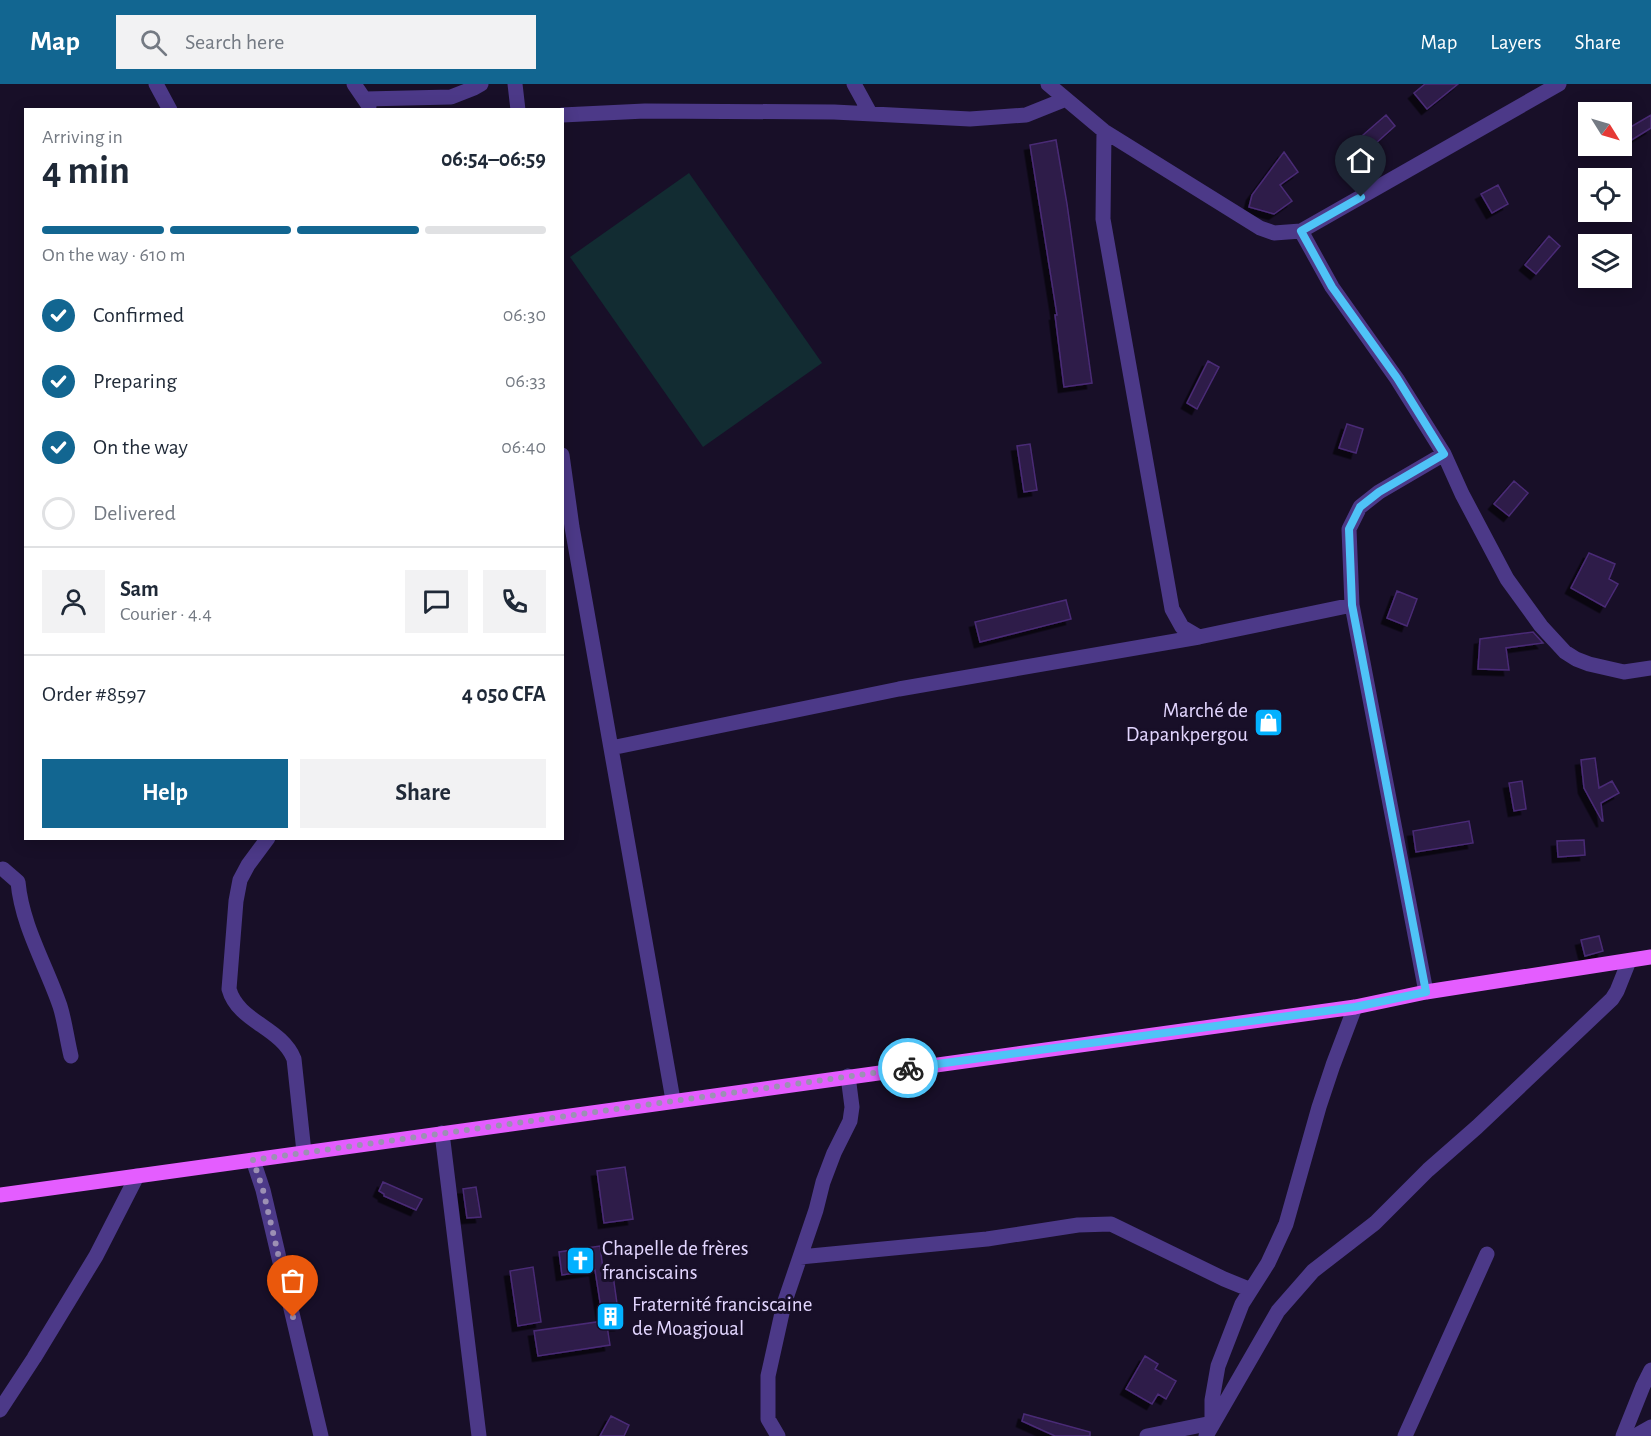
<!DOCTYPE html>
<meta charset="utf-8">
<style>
:root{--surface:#fff;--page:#f2f2f3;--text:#1f2937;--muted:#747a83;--line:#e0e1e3;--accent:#126691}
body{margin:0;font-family:"Alegreya Sans",sans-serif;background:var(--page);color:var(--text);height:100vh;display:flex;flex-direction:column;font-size:22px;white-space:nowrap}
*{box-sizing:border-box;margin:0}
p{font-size:20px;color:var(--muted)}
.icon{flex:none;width:33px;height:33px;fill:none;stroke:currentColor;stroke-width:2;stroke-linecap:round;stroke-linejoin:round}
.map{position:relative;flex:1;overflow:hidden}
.drawer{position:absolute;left:24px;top:24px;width:540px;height:732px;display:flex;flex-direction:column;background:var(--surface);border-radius:0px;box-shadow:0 3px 15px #0003}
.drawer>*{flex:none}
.needle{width:39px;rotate:127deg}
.fabs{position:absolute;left:1578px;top:18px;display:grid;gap:12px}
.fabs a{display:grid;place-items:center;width:54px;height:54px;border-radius:0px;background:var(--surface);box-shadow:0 3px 15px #0003;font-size:30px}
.pin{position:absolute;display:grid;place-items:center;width:51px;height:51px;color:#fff;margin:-62px -26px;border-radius:50% 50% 50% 0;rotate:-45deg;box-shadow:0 0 6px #0007}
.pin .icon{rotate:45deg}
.courier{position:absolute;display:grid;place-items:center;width:60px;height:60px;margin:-30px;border:4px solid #4fc3f7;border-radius:50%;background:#fff;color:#222;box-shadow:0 2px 8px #0007}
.overview em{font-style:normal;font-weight:700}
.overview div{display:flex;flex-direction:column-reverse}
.overview{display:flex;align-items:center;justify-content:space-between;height:102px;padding:0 18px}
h1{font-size:39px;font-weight:700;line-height:45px}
.bar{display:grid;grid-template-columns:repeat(4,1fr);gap:9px 6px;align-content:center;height:72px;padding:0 18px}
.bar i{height:8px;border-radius:4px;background:var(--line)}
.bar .active{background:var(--accent)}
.bar p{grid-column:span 4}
.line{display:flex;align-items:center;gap:15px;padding:0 18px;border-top:2px solid var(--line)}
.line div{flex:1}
.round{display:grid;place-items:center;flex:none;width:63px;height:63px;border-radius:0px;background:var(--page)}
ol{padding:0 18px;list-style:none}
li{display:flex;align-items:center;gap:18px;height:66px}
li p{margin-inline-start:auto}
li .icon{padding:6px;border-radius:50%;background:var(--accent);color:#fff;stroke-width:4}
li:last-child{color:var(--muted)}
li i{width:33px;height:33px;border:3px solid var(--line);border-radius:50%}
.button{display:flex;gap:12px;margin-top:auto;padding:12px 18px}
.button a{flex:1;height:69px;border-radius:0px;background:var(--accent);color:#fff;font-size:24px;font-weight:700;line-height:69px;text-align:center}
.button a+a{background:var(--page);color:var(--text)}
header{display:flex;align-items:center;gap:36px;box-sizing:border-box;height:84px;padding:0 30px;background:var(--accent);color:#fff}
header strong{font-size:28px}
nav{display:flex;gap:33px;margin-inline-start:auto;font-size:21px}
.search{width:420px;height:54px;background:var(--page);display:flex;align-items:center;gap:15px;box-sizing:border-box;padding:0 21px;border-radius:0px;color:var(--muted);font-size:22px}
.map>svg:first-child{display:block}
.green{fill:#122c32}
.building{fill:#2e1a49;stroke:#4a2c76;stroke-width:1.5;filter:url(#shadow)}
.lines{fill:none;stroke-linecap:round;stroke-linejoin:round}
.street{stroke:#4c3988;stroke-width:15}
.primary{stroke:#e45dff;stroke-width:15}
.done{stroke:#9c90b4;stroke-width:6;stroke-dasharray:0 10.8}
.route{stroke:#4fc3f7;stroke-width:8}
.labels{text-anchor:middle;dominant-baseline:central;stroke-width:6;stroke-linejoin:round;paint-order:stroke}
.poi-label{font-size:21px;fill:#e3d6ff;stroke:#180f28;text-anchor:start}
</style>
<header>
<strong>Map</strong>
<div class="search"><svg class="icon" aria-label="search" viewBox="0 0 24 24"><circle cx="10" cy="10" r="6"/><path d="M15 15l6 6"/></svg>Search here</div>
<nav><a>Map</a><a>Layers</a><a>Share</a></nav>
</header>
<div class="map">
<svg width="1651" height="1352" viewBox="0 0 1651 1352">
<defs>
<filter id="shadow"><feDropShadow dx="-5.5" dy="5.5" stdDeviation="0" flood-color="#0009"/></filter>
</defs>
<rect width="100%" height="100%" fill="#180f28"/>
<!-- green -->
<path class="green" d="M 689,89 L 822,279 L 703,363 L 570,173 Z"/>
<!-- building -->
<path class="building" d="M 1425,0 L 1458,0 L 1427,25 L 1414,9 Z
M 1386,31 L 1395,42 L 1365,69 L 1355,58 Z
M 1651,31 L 1651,44 L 1622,62 L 1622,48 Z
M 1056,56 L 1067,120 L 1092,299 L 1064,303 L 1055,231 L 1057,231 L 1030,61 Z
M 1284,68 L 1298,88 L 1280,101 L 1292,117 L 1274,130 L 1249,123 L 1252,111 Z
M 1498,101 L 1508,120 L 1492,129 L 1481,110 Z
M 1549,152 L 1560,162 L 1536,190 L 1525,181 Z
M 1208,277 L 1219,283 L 1197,325 L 1187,319 Z
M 1347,340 L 1363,345 L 1356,369 L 1339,364 Z
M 1030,360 L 1037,406 L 1024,408 L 1017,362 Z
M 1514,397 L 1528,409 L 1509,432 L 1494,420 Z
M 1589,469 L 1615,480 L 1609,495 L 1618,500 L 1605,523 L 1571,504 Z
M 1397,507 L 1417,515 L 1407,542 L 1387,534 Z
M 1066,516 L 1071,535 L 980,558 L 975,538 Z
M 1533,548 L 1543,559 L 1506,564 L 1509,586 L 1478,585 L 1480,555 Z
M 1595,674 L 1599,704 L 1612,697 L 1619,709 L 1601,719 L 1603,737 L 1602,737 L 1584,704 L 1581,676 Z
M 1522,697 L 1526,725 L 1514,727 L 1509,699 Z
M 1469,737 L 1473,759 L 1416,768 L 1413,747 Z
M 1584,756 L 1585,771 L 1558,773 L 1557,757 Z
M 1599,852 L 1603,867 L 1585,872 L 1581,856 Z
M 625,1083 L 633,1135 L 604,1139 L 597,1087 Z
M 383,1098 L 422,1115 L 416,1126 L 384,1112 L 384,1110 L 379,1107 Z
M 476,1103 L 481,1133 L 467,1134 L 463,1105 Z
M 600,1162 L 603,1185 L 612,1184 L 620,1241 L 607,1242 L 610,1261 L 538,1272 L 534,1247 L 603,1237 L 595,1186 L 562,1191 L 559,1168 Z
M 533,1183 L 541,1238 L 518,1242 L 510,1187 Z
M 1145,1272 L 1158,1280 L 1155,1285 L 1176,1297 L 1166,1315 L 1158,1310 L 1152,1320 L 1126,1305 Z
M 1024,1330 L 1090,1348 L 1090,1352 L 1055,1352 L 1022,1337 Z
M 611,1332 L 629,1341 L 624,1352 L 600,1352 Z"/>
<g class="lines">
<!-- street -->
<path class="street" d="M 156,0 L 170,26
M 354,0 L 369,22
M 515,0 L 518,26
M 854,0 L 870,29
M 1048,0 L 1104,47 L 1260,144 L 1274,149 L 1301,147 L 1559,0
M 365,15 L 451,13 L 474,4 L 481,0
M 562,31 L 645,27 L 834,28 L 970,35 L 1026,31 L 1066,15
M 1104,47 L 1103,135 L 1172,525 L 1182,543 L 1199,553 L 1352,521 L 1349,445 L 1360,423 L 1379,408 L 1444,370
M 1301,147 L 1332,203 L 1397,295 L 1444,370 L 1462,410 L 1507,495 L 1541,542 L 1565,568 L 1576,575 L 1589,580 L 1624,588 L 1651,584
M 562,371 L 572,443 L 673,1016
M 1352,521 L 1426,908
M 611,664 L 899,605 L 1199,553
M 268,754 L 248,781 L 240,796 L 236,817 L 229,905 C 238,938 281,943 294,975 L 304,1068
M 3,785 L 18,798 C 22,842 46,881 60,922 C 65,938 67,956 71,972
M 442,1049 L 479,1352
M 253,1076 L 263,1106 L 321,1352
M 800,1173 L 987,1155 L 1078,1141 L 1111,1140 L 1224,1195 L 1251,1206
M 0,1326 L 34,1274 L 96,1172 L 137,1092
M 778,1352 L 768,1335 L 768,1292 L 784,1220 L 816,1126 L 823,1098 L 834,1069 L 850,1037 L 852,1023 L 848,992
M 1147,1352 L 1212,1339 L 1212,1316 L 1218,1282 L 1242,1220 L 1268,1179 L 1286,1140 L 1319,1023 L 1333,981 L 1355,923
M 1206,1352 L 1278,1227 L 1313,1187 L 1375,1139 L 1428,1086 L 1477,1043 L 1612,915 L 1617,907 L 1629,877
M 1405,1352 L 1487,1170
M 1623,1352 L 1643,1302 L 1651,1286
M 1635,1352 L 1651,1343"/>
<!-- primary -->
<path class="primary" d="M 0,1111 L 1355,923 L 1426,908 L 1651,873"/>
</g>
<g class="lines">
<!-- done -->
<path class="done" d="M 293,1233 L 263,1106 L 253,1076 L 908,984"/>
<!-- route -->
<path class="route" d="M 908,984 L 1355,923 L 1426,908 L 1352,521 L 1349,445 L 1360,423 L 1379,408 L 1444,370 L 1397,294 L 1332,203 L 1301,147 L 1361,113"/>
</g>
<!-- icons -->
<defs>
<symbol id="shop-square" viewBox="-11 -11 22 22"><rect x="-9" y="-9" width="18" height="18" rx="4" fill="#02b1ff" stroke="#180f28"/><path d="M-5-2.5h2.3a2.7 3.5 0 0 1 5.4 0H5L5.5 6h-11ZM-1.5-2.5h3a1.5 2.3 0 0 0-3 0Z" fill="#fff"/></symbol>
<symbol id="church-square" viewBox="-11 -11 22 22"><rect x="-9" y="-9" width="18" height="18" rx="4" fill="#02b1ff" stroke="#180f28"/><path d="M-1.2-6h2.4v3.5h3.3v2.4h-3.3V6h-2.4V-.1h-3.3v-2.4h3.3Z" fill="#fff"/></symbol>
<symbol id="building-square" viewBox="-11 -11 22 22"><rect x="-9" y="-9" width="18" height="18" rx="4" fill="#02b1ff" stroke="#180f28"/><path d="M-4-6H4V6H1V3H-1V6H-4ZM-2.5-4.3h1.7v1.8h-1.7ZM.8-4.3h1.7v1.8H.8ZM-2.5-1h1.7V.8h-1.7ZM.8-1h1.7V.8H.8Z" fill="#fff"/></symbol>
</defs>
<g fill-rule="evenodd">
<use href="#shop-square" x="1252" y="622" width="33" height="33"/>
<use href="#church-square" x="564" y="1160" width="33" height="33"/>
<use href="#building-square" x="594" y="1216" width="33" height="33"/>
</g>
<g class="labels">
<!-- poi labels -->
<g class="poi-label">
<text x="1248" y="626" text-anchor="end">Marché de<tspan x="1248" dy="24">Dapankpergou</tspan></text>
<text x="602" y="1164">Chapelle de frères<tspan x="602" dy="24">franciscains</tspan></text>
<text x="632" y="1220">Fraternité franciscaine<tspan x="632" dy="24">de Moagjoual</tspan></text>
</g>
</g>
</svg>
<div class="fabs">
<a><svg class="needle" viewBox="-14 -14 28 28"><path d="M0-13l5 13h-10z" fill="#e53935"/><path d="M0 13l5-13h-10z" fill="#747a83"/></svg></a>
<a><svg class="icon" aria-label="locate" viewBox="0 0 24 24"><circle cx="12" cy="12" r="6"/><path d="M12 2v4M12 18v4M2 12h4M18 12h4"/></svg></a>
<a><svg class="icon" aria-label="layers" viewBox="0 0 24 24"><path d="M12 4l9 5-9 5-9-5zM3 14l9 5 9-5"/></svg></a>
</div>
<div class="pin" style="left:293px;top:1233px;background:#ea580c"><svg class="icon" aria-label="bag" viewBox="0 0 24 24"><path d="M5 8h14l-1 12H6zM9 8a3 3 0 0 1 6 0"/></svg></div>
<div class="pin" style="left:1361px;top:113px;background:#1f2937"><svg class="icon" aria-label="home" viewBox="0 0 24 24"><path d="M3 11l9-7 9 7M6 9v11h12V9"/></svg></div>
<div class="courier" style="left:908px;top:984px"><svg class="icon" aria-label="bike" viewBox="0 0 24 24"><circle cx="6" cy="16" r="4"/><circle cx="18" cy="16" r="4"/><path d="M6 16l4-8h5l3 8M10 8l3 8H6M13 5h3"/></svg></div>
<section class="drawer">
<div class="overview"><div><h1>4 min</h1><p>Arriving in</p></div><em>06:54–06:59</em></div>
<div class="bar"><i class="active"></i><i class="active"></i><i class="active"></i><i></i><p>On the way · 610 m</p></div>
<ol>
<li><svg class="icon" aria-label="check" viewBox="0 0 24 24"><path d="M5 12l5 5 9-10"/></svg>Confirmed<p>06:30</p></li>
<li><svg class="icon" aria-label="check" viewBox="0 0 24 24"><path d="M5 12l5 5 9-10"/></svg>Preparing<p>06:33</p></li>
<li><svg class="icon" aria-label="check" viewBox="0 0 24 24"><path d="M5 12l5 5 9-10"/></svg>On the way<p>06:40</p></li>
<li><i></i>Delivered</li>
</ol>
<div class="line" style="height:108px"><a class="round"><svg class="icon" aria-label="person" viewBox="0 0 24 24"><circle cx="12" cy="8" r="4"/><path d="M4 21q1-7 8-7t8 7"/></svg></a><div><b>Sam</b><p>Courier · 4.4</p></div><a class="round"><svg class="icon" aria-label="chat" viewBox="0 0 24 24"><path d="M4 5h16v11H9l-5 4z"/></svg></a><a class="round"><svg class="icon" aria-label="phone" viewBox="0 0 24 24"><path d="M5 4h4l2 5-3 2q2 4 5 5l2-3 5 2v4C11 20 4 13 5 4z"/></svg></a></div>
<div class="line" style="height:78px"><div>Order #8597</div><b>4 050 CFA</b></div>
<div class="button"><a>Help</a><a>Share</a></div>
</section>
</div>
